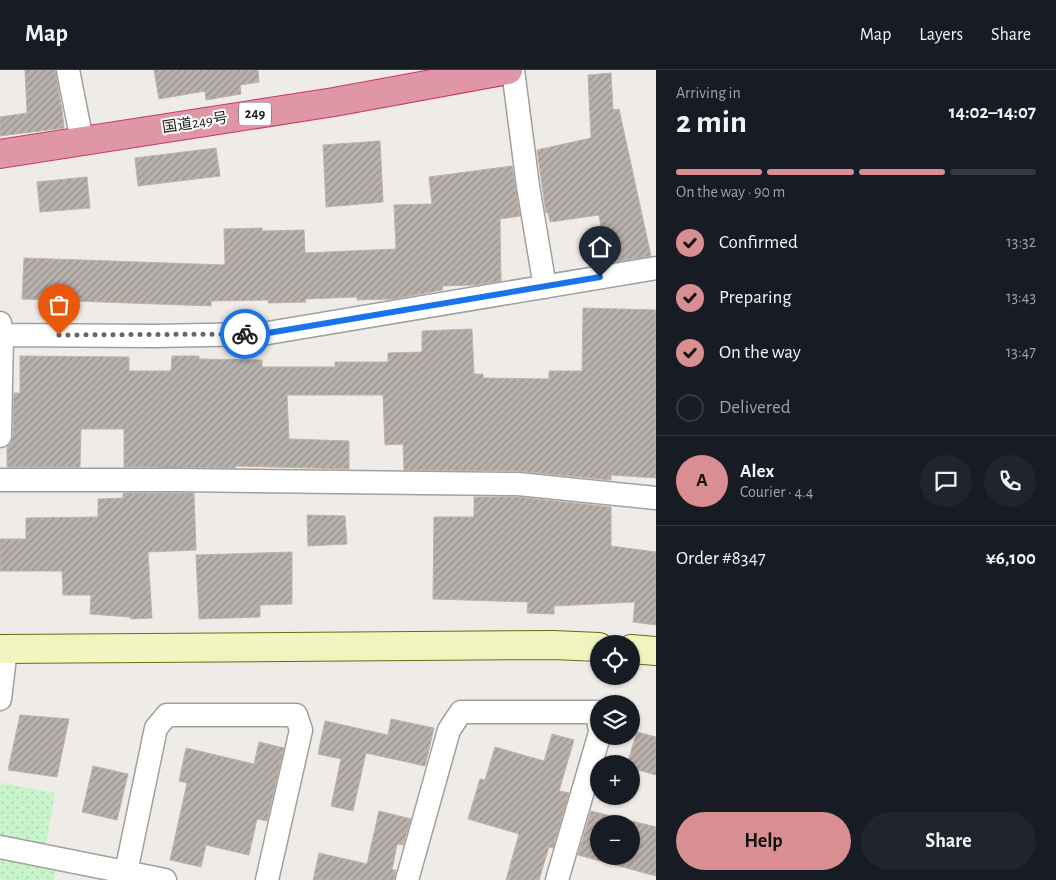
<!DOCTYPE html>
<meta charset="utf-8">
<style>
:root{--surface:#171b24;--page:#20242c;--text:#f1f3f6;--muted:#9ea1a6;--line:#363941;--accent:#d98e92}
body{margin:0;font-family:"Alegreya Sans","Noto Sans JP",sans-serif;background:var(--page);color:var(--text);height:100vh;display:flex;flex-direction:column;font-size:19px;white-space:nowrap}
*{box-sizing:border-box;margin:0}
p{font-size:16px;color:var(--muted)}
.icon{flex:none;width:28px;height:28px;fill:none;stroke:currentColor;stroke-width:2;stroke-linecap:round;stroke-linejoin:round}
.map{position:relative;flex:1;overflow:hidden}
.panel{display:flex;flex-direction:column;background:var(--surface);width:400px}
.panel>*{flex:none}
.fabs{position:absolute;left:590px;top:565px;display:grid;gap:10px}
.fabs a{display:grid;place-items:center;width:50px;height:50px;border-radius:50%;background:var(--surface);box-shadow:0 1px 4px #0004;font-size:25px}
.pin{position:absolute;display:grid;place-items:center;width:42px;height:42px;color:#fff;margin:-51px -21px;border-radius:50% 50% 50% 0;rotate:-45deg;box-shadow:0 0 5px #0007}
.pin .icon{rotate:45deg}
.courier{position:absolute;display:grid;place-items:center;width:50px;height:50px;margin:-25px;border:4px solid #1a73e8;border-radius:50%;background:#fff;color:#222;box-shadow:0 1px 6px #0007}
.summary em{font-style:normal;font-weight:700}
.summary div{display:flex;flex-direction:column-reverse}
.summary{display:flex;align-items:center;justify-content:space-between;height:85px;padding:0 20px}
h1{font-size:32px;font-weight:700;line-height:38px}
.bar{display:grid;grid-template-columns:repeat(4,1fr);gap:8px 5px;align-content:center;height:60px;padding:0 20px}
.bar i{height:6px;border-radius:4px;background:var(--line)}
.bar .active{background:var(--accent)}
.bar p{grid-column:span 4}
.line{display:flex;align-items:center;gap:12px;padding:0 20px;border-top:1px solid var(--line)}
.line div{flex:1}
.round{display:grid;place-items:center;flex:none;width:52px;height:52px;border-radius:26px;background:var(--page)}
ol{padding:0 20px;list-style:none}
li{display:flex;align-items:center;gap:15px;height:55px}
li p{margin-inline-start:auto}
li .icon{padding:5px;border-radius:50%;background:var(--accent);color:#111;stroke-width:4}
li:last-child{color:var(--muted)}
li i{width:28px;height:28px;border:2px solid var(--line);border-radius:50%}
.cta{display:flex;gap:10px;margin-top:auto;padding:10px 20px}
.cta a{flex:1;height:58px;border-radius:30px;background:var(--accent);color:#111;font-size:20px;font-weight:700;line-height:58px;text-align:center}
.cta a+a{background:var(--page);color:var(--text)}
header{display:flex;align-items:center;gap:30px;box-sizing:border-box;height:70px;padding:0 25px;background:var(--surface);border-bottom:1px solid var(--line)}
header strong{font-size:24px}
nav{display:flex;gap:28px;margin-inline-start:auto;font-size:18px}
main{display:flex;flex:1;min-height:0}
.map>svg:first-child{display:block}
.park{fill:url(#park-dots)}
.building{fill:url(#building-hatch);stroke:#bfb3aa;fill-rule:evenodd}
.lines{fill:none;stroke-linecap:round;stroke-linejoin:round}
.street-casing{stroke:#a0a0a0;stroke-width:25}
.secondary-casing{stroke:#656d10;stroke-width:30}
.highway-casing{stroke:#ca366d;stroke-width:30}
.street{stroke:#fff;stroke-width:22}
.secondary{stroke:#f2f4c0;stroke-width:28}
.highway{stroke:#df96a5;stroke-width:28}
.done{stroke:#686765;stroke-width:5;stroke-dasharray:0 9}
.route{stroke:#1a73e8;stroke-width:6}
.labels{text-anchor:middle;dominant-baseline:central;stroke-width:4;stroke-linejoin:round;paint-order:stroke}
.shield{fill:#fff;stroke:#626262;stroke-width:1}
.shield-label{font-size:14px;font-weight:bold;fill:#1f1f1f}
.street-label{font-size:15px;fill:#1f1f1f;stroke:#fff}
</style>
<header>
<strong>Map</strong>
<nav><a>Map</a><a>Layers</a><a>Share</a></nav>
</header>
<main>
<div class="map">
<svg width="656" height="810" viewBox="0 0 656 810">
<defs>
<pattern id="park-dots" width="8" height="8" patternUnits="userSpaceOnUse" patternTransform="scale(1.25)"><rect width="8" height="8" fill="#c8f4cb"/><path d="M2 2h.1M6 6h.1" fill="none" stroke="#abd1ae" stroke-width="1.8" stroke-linecap="round"/></pattern>
<pattern id="building-hatch" width="6" height="6" patternUnits="userSpaceOnUse" patternTransform="scale(1.25)"><rect width="6" height="6" fill="#b8b1ac"/><path d="M-1 1l2-2M0 6l6-6M5 7l2-2" fill="none" stroke="#958f8b"/></pattern>
</defs>
<rect width="100%" height="100%" fill="#efece7"/>
<!-- park -->
<path class="park" d="M 0,713 L 55,723 L 45,780 L 0,772 Z
M 0,785 L 57,795 L 53,810 L 0,810 Z"/>
<!-- building -->
<path class="building" d="M 25,0 L 55,0 L 62,40 L 64,58 L 0,66 L 0,47 L 27,43 Z
M 154,0 L 258,0 L 259,12 L 240,15 L 241,24 L 206,30 L 205,21 L 159,29 Z
M 611,3 L 613,40 L 619,39 L 651,186 L 607,193 L 599,145 L 550,152 L 548,142 L 546,143 L 537,80 L 591,68 L 588,5 Z
M 380,71 L 383,132 L 326,137 L 323,75 Z
M 216,78 L 220,106 L 138,116 L 135,88 Z
M 512,96 L 520,146 L 500,149 L 501,211 L 474,215 L 443,216 L 442,220 L 393,229 L 357,230 L 357,227 L 305,229 L 306,232 L 268,233 L 268,230 L 211,231 L 211,236 L 22,229 L 24,188 L 225,195 L 224,159 L 262,158 L 262,161 L 304,160 L 305,183 L 396,179 L 394,135 L 432,134 L 429,107 Z
M 87,107 L 90,138 L 40,142 L 37,112 Z
M 583,238 L 656,240 L 656,408 L 611,405 L 611,410 L 518,401 L 404,400 L 403,374 L 385,375 L 383,325 L 287,325 L 289,369 L 349,371 L 349,399 L 235,396 L 235,398 L 124,397 L 124,359 L 81,359 L 80,397 L 7,397 L 7,377 L 11,372 L 13,366 L 14,323 L 20,323 L 20,286 L 129,287 L 129,301 L 171,301 L 172,286 L 199,286 L 199,289 L 262,290 L 262,297 L 335,297 L 335,292 L 388,292 L 388,283 L 422,282 L 422,261 L 472,259 L 474,304 L 483,304 L 483,308 L 549,309 L 549,301 L 582,301 Z
M 123,423 L 194,423 L 196,480 L 148,482 L 152,548 L 131,549 L 130,547 L 90,544 L 91,525 L 63,525 L 62,501 L 0,501 L 0,469 L 26,469 L 26,448 L 98,447 L 98,429 L 123,428 Z
M 474,427 L 517,427 L 611,437 L 611,476 L 656,482 L 656,555 L 633,552 L 635,532 L 554,536 L 554,544 L 527,543 L 528,532 L 433,529 L 434,447 L 474,447 Z
M 307,445 L 345,446 L 347,474 L 308,476 Z
M 292,482 L 292,534 L 260,535 L 260,547 L 199,549 L 196,485 Z
M 20,645 L 69,649 L 57,707 L 8,700 Z
M 391,649 L 434,658 L 425,696 L 366,683 L 353,741 L 331,736 L 341,689 L 318,684 L 325,651 L 388,665 Z
M 637,662 L 656,667 L 656,705 L 631,698 L 631,694 L 627,694 Z
M 552,664 L 574,670 L 559,721 L 569,723 L 553,778 L 549,777 L 539,810 L 506,810 L 519,764 L 468,749 L 480,709 L 485,710 L 495,677 L 544,691 Z
M 259,672 L 284,678 L 267,751 L 257,749 L 249,785 L 206,775 L 201,797 L 170,790 L 187,713 L 179,711 L 186,678 L 254,694 Z
M 93,696 L 128,704 L 117,750 L 82,742 Z
M 379,741 L 411,749 L 403,775 L 397,774 L 392,800 L 396,800 L 394,810 L 313,810 L 319,783 L 367,794 Z
M 591,741 L 656,757 L 656,806 L 578,785 ZM 599,754 L 631,754 L 631,786 L 599,786 Z"/>
<g class="lines">
<defs>
<path id="street" d="M 68,0 L 82,71
M 513,0 L 528,116 L 545,217
M 0,253 L 2,265 L 0,366
M 2,265 L 155,266 L 262,264 L 656,198
M 0,410 L 177,410 L 518,414 L 656,428
M 0,629 L 6,579
M 0,777 L 165,810
M 126,802 L 156,658 L 167,645 L 296,645 L 301,660 L 267,810
M 407,810 L 449,660 L 461,642 L 598,642 L 599,656
M 557,810 L 599,666"/>
<path id="secondary" d="M 0,579 L 553,575 L 599,577
M 631,579 L 656,581"/>
<path id="highway" d="M 0,84 L 334,32 L 508,0"/>
</defs>
<!-- street casing -->
<use href="#street" class="street-casing"/>
<!-- secondary casing -->
<use href="#secondary" class="secondary-casing"/>
<!-- highway casing -->
<use href="#highway" class="highway-casing"/>
<!-- street -->
<use href="#street" class="street"/>
<!-- secondary -->
<use href="#secondary" class="secondary"/>
<!-- highway -->
<use href="#highway" class="highway"/>
</g>
<g class="lines">
<!-- done -->
<path class="done" d="M 59,265 L 245,264"/>
<!-- route -->
<path class="route" d="M 245,264 L 262,264 L 600,207"/>
</g>
<g class="labels">
<!-- shield labels -->
<rect class="shield" x="239" y="32.5" width="32" height="23" rx="4"/>
<g class="shield-label">
<text x="255" y="44">249</text>
</g>
<!-- street labels -->
<g class="street-label">
<text transform="translate(195 53) rotate(-9)">国道249号</text>
</g>
</g>
</svg>
<div class="fabs">
<a><svg class="icon" aria-label="locate" viewBox="0 0 24 24"><circle cx="12" cy="12" r="6"/><path d="M12 2v4M12 18v4M2 12h4M18 12h4"/></svg></a>
<a><svg class="icon" aria-label="layers" viewBox="0 0 24 24"><path d="M12 4l9 5-9 5-9-5zM3 14l9 5 9-5"/></svg></a>
<a>+</a>
<a>−</a>
</div>
<div class="pin" style="left:59px;top:265px;background:#ea580c"><svg class="icon" aria-label="bag" viewBox="0 0 24 24"><path d="M5 8h14l-1 12H6zM9 8a3 3 0 0 1 6 0"/></svg></div>
<div class="pin" style="left:600px;top:207px;background:#1f2937"><svg class="icon" aria-label="home" viewBox="0 0 24 24"><path d="M3 11l9-7 9 7M6 9v11h12V9"/></svg></div>
<div class="courier" style="left:245px;top:264px"><svg class="icon" aria-label="bike" viewBox="0 0 24 24"><circle cx="6" cy="16" r="4"/><circle cx="18" cy="16" r="4"/><path d="M6 16l4-8h5l3 8M10 8l3 8H6M13 5h3"/></svg></div>
</div>
<section class="panel">
<div class="summary"><div><h1>2 min</h1><p>Arriving in</p></div><em>14:02–14:07</em></div>
<div class="bar"><i class="active"></i><i class="active"></i><i class="active"></i><i></i><p>On the way · 90 m</p></div>
<ol>
<li><svg class="icon" aria-label="check" viewBox="0 0 24 24"><path d="M5 12l5 5 9-10"/></svg>Confirmed<p>13:32</p></li>
<li><svg class="icon" aria-label="check" viewBox="0 0 24 24"><path d="M5 12l5 5 9-10"/></svg>Preparing<p>13:43</p></li>
<li><svg class="icon" aria-label="check" viewBox="0 0 24 24"><path d="M5 12l5 5 9-10"/></svg>On the way<p>13:47</p></li>
<li><i></i>Delivered</li>
</ol>
<div class="line" style="height:90px"><b class="round" style="background:var(--accent);color:#111">A</b><div><b>Alex</b><p>Courier · 4.4</p></div><a class="round"><svg class="icon" aria-label="chat" viewBox="0 0 24 24"><path d="M4 5h16v11H9l-5 4z"/></svg></a><a class="round"><svg class="icon" aria-label="phone" viewBox="0 0 24 24"><path d="M5 4h4l2 5-3 2q2 4 5 5l2-3 5 2v4C11 20 4 13 5 4z"/></svg></a></div>
<div class="line" style="height:65px"><div>Order #8347</div><b>¥6,100</b></div>
<div class="cta"><a>Help</a><a>Share</a></div>
</section>
</main>
